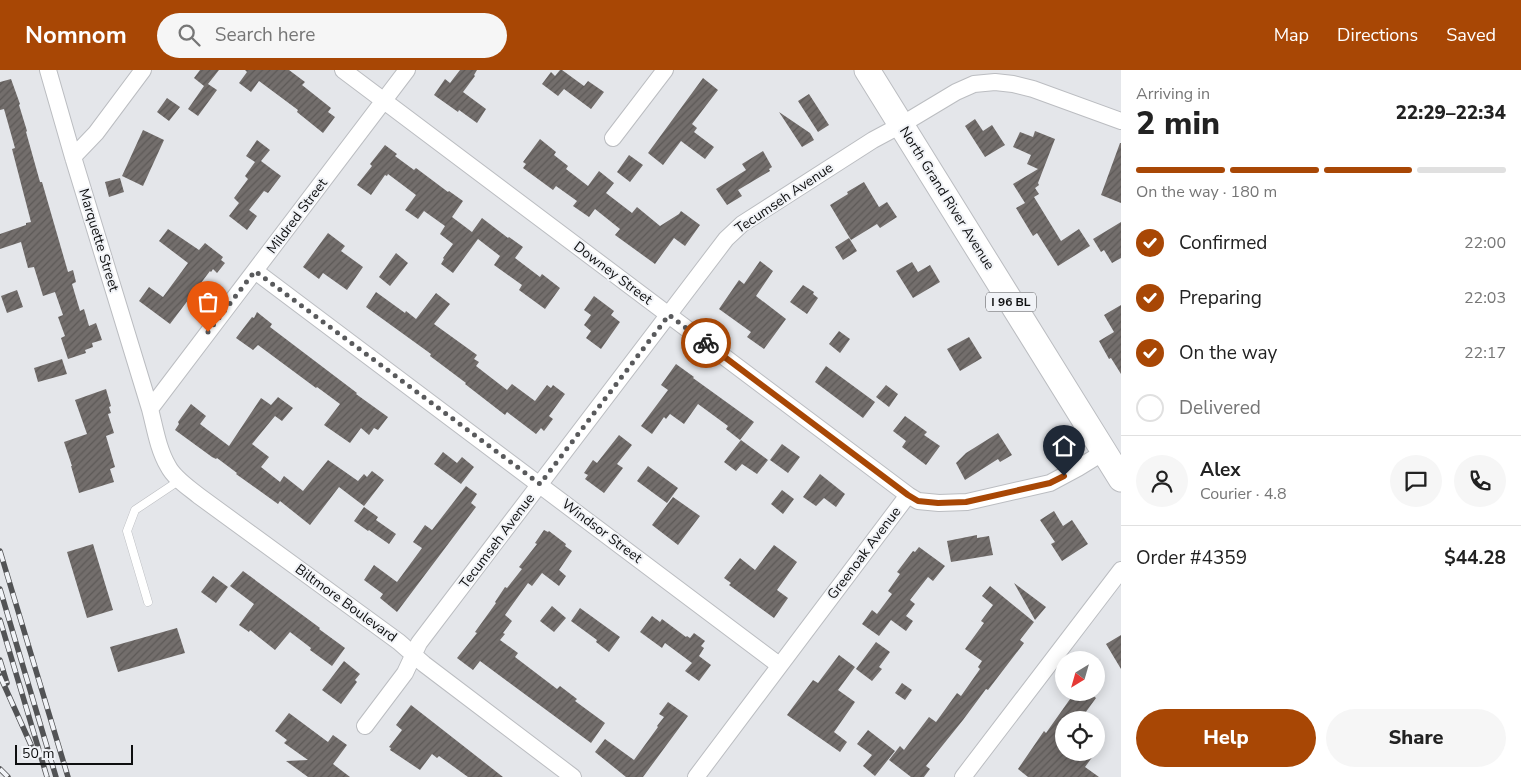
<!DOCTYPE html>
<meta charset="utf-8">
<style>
:root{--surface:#fff;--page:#f6f6f6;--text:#222;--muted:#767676;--line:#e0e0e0;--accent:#a84705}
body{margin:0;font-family:"Nunito Sans",sans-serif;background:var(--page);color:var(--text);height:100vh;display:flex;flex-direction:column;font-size:19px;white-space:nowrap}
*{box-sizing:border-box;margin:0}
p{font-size:16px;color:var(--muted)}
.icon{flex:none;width:28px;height:28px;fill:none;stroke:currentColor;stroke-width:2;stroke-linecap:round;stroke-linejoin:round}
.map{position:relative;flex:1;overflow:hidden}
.details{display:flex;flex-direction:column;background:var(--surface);width:400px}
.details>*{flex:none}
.needle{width:32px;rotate:217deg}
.fabs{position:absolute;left:1055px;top:581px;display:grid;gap:10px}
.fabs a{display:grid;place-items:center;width:50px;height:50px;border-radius:50%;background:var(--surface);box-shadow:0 2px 12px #0003;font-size:25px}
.scale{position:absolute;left:15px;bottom:12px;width:118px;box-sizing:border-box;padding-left:5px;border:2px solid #0e0f10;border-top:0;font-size:14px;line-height:18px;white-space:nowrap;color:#0e0f10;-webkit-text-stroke:4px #f1f3f7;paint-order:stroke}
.pin{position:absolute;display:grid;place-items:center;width:42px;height:42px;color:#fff;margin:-51px -21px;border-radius:50% 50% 50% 0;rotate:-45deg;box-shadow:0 0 5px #0007}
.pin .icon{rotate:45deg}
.courier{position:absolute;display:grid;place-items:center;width:50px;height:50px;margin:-25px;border:4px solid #a84705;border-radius:50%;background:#fff;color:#222;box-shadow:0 1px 6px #0007}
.summary em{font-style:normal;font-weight:800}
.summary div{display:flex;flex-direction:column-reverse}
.summary{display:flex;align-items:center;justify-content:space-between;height:85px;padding:0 15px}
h1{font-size:32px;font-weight:800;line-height:38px}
.bar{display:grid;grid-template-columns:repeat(4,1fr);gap:8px 5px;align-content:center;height:60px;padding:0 15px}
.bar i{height:6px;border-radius:4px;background:var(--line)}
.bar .current{background:var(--accent)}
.bar p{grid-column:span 4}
.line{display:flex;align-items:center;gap:12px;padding:0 15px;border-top:1px solid var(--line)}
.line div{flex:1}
.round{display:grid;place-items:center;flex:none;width:52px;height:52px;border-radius:26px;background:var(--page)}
ol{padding:0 15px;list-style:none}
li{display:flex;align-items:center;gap:15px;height:55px}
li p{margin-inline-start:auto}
li .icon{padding:5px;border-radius:50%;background:var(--accent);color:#fff;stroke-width:4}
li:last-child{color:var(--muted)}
li i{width:28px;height:28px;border:2px solid var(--line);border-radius:50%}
.button{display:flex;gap:10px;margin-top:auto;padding:10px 15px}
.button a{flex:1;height:58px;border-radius:30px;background:var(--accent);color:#fff;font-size:20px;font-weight:800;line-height:58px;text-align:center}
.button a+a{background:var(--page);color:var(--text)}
header{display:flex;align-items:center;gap:30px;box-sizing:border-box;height:70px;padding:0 25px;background:var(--accent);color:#fff}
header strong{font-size:24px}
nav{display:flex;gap:28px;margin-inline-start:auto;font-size:18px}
.search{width:350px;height:45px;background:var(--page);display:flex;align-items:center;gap:12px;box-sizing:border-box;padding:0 18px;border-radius:28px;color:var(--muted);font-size:19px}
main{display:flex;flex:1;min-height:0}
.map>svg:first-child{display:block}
.building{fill:url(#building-hatch)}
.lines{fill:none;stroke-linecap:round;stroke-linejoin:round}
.lane-casing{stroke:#bbbdc1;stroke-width:9}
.street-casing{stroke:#bbbdc1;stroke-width:18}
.primary-casing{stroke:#bbbdc1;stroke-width:27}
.lane{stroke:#fff;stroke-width:8}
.street{stroke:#fff;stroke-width:16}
.primary{stroke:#fff;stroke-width:25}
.rail-casing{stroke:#525355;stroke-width:5.5}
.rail{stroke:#f1f3f7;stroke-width:4;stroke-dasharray:11;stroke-linecap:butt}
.done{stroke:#595a5c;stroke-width:5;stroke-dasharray:0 9}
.route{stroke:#a84705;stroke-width:6}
.labels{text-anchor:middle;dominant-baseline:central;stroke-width:4;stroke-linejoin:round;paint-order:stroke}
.shield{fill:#f1f3f7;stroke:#525355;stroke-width:1}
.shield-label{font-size:12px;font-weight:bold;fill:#0e0f10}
.street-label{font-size:14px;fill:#0e0f10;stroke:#f1f3f7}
</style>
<header>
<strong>Nomnom</strong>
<div class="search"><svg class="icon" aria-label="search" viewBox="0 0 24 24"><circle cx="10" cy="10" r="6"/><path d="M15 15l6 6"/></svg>Search here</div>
<nav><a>Map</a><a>Directions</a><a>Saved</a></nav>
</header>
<main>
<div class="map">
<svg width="1121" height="707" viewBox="0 0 1121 707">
<defs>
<pattern id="building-hatch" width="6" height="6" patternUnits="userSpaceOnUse" patternTransform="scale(1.25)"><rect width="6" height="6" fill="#736e6c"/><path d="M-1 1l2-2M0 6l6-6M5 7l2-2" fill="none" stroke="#5d5957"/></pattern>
</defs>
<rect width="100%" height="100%" fill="#e4e6ea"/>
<!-- building -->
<path class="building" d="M 200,0 L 219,0 L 208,14 L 217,20 L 198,46 L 188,39 L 204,16 L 194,8 Z
M 245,0 L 289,0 L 305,12 L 302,15 L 331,38 L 328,42 L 335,47 L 323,63 L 297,42 L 298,40 L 259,11 L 251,22 L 239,13 L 247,2 Z
M 460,0 L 477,0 L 474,5 L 475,6 L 463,22 L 486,39 L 477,53 L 459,40 L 458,42 L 434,25 L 445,9 L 450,13 Z
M 560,0 L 562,0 L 584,16 L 588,11 L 604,22 L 591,39 L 564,19 L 558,26 L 542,14 L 551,2 L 555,6 Z
M 703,8 L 718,20 L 692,54 L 697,58 L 694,62 L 714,77 L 705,89 L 681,71 L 663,95 L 648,83 Z
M 11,9 L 20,34 L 19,35 L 27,61 L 26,62 L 28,69 L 40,112 L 42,112 L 68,202 L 73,200 L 76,212 L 72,214 L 80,241 L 84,239 L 89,256 L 96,253 L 102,270 L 92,273 L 93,277 L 85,280 L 86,283 L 68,289 L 61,268 L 65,266 L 58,247 L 63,245 L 55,222 L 43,226 L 34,197 L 28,198 L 21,172 L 0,179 L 0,164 L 26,155 L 26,153 L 31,152 L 12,79 L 15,78 L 4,39 L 0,40 L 0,12 Z
M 809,24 L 829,55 L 818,62 L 798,31 Z
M 167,28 L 180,37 L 169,51 L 157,42 Z
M 779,42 L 810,63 L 814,70 L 802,77 Z
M 975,49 L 983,61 L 992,55 L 1005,75 L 985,87 L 965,56 Z
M 143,60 L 164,70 L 143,116 L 122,106 Z
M 1035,61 L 1055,69 L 1038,113 L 1039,115 L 1035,118 L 1039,124 L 1034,127 L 1061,171 L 1079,159 L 1090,176 L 1058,196 L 1037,163 L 1033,166 L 1016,138 L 1025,133 L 1013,114 L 1038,99 L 1027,94 L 1031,85 L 1013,77 L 1020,62 L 1033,67 Z
M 540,69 L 556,82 L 554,85 L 568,96 L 566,99 L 588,116 L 599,101 L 614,113 L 606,123 L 632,143 L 637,137 L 660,156 L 679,144 L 681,141 L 700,155 L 685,176 L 674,168 L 655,194 L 615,165 L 620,159 L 595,139 L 589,147 L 573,136 L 577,131 L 556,116 L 553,120 L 523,98 L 526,94 L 523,92 Z
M 257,70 L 270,80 L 261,91 L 281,106 L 268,123 L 264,121 L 249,140 L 257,146 L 247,160 L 229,146 L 239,133 L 234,128 L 248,109 L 245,106 L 255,92 L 246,86 Z
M 1120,73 L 1121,73 L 1121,133 L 1101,125 Z
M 385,75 L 397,84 L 395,86 L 414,100 L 416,98 L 448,122 L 449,121 L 463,131 L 452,147 L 472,162 L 482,148 L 508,168 L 509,167 L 523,177 L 515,188 L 540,207 L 542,204 L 560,218 L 545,239 L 519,220 L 522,215 L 494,195 L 500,186 L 478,169 L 453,203 L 441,194 L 444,189 L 443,188 L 453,174 L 440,164 L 445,156 L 424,141 L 418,149 L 405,140 L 416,125 L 388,104 L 387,106 L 385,105 L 371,125 L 357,115 L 372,96 L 370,94 Z
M 763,81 L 772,97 L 769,99 L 770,101 L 738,120 L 742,126 L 727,135 L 716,119 L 746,100 L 742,94 Z
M 629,85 L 643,95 L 630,112 L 617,102 Z
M 120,108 L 124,122 L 109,127 L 105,112 Z
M 864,112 L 879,137 L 887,132 L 897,147 L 880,158 L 877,154 L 851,170 L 830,135 L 848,124 L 847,122 Z
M 1121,152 L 1121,188 L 1112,193 L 1104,180 L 1101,182 L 1093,169 Z
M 168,159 L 199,180 L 205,173 L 223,187 L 221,190 L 225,193 L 217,203 L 213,199 L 211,202 L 210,201 L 170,254 L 139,231 L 149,217 L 163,227 L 188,193 L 159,171 Z
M 328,163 L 345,176 L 341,181 L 363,197 L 347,220 L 323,203 L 319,209 L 303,197 Z
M 849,168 L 857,181 L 843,190 L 835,177 Z
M 396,183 L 408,193 L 390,216 L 379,207 Z
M 760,191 L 773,201 L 756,226 L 786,249 L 764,279 L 747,267 L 751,262 L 719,239 L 739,210 L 744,214 Z
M 912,192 L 918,202 L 930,195 L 940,212 L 913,228 L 896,201 Z
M 803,215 L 814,222 L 813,224 L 818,228 L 807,244 L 790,232 Z
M 17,220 L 23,237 L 7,243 L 1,226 Z
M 376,222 L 405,243 L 406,241 L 416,249 L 436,223 L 450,234 L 434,254 L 477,285 L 474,289 L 479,292 L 476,296 L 485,303 L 507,320 L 512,314 L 535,331 L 547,315 L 551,318 L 553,315 L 565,324 L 549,346 L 553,349 L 544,361 L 541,358 L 536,364 L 507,342 L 505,345 L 465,314 L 466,313 L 430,286 L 431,284 L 366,237 Z
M 594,226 L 614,241 L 611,245 L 620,252 L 601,279 L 586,268 L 591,261 L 584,255 L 591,245 L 584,240 Z
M 1121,235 L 1121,304 L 1111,288 L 1109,289 L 1099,271 L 1114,262 L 1104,245 Z
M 257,242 L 272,254 L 270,257 L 357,323 L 356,324 L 388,347 L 378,360 L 374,358 L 369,365 L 361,358 L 350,373 L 324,355 L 340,334 L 317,317 L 316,318 L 258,275 L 253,280 L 236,268 L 252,247 L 254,248 Z
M 839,261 L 850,269 L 840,283 L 829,274 Z
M 969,267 L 982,288 L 960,301 L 947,279 Z
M 62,289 L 67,304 L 38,312 L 34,298 Z
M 676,294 L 694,307 L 693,308 L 754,352 L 740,370 L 726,359 L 728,356 L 698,334 L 684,354 L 670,344 L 666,349 L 664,347 L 652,364 L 641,356 L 668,320 L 661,315 Z
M 826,296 L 875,332 L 863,348 L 815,312 Z
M 886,315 L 898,324 L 889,337 L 876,327 Z
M 106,319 L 111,336 L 109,337 L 111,343 L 108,344 L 114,363 L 106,366 L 115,397 L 110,399 L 114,412 L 79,423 L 71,396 L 72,396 L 64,372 L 87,364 L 75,330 Z
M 278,327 L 293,338 L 282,351 L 275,346 L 252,374 L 269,387 L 261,397 L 280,412 L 284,406 L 303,421 L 328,390 L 358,411 L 364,404 L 367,407 L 372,401 L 384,410 L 364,436 L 339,417 L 310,455 L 280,431 L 278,434 L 236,404 L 237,403 L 217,388 L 216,389 L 212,387 L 175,360 L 179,354 L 178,352 L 191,334 L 206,346 L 200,354 L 229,376 L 261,328 L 271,335 Z
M 905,346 L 927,362 L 924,365 L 940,376 L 926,395 L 902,377 L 906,371 L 893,361 Z
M 998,363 L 1012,385 L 1000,392 L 998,389 L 965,410 L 956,393 L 966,383 Z
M 619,365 L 632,375 L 617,394 L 623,398 L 604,423 L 585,409 L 588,405 L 584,403 L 593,390 L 597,393 Z
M 741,370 L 768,390 L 757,404 L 742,394 L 736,401 L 724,392 Z
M 782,374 L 800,387 L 788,403 L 770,390 Z
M 443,382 L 457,393 L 462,387 L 474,397 L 461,414 L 434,394 Z
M 648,396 L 678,418 L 667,433 L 637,411 Z
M 820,404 L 845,424 L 836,437 L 824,428 L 816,436 L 803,427 Z
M 466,416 L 477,424 L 471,433 L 476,437 L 397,542 L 380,528 L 383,524 L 364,510 L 374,495 L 397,512 L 422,478 L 413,472 L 425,455 L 432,460 Z
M 782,420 L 794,429 L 783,444 L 771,434 Z
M 673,427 L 700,446 L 678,475 L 652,455 Z
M 364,437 L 378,447 L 376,450 L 396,464 L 389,474 L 369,460 L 368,461 L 354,451 Z
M 1054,441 L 1063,456 L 1072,450 L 1088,474 L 1062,491 L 1051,474 L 1055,472 L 1040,450 Z
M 544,460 L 548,462 L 549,461 L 566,474 L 565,476 L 572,481 L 559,500 L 566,506 L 559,516 L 542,503 L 532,516 L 528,513 L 505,545 L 512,551 L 503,563 L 505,564 L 500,570 L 518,583 L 515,587 L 557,619 L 560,616 L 577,629 L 575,631 L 605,653 L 591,673 L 480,591 L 473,600 L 457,588 L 477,563 L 475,562 L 496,533 L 495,532 L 505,517 L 507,518 L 522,499 L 519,497 L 537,474 L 535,473 Z
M 977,465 L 977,468 L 989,466 L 993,485 L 951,492 L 947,471 Z
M 93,474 L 113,540 L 87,548 L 67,482 Z
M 774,475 L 797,492 L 777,520 L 788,528 L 774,548 L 729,515 L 731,513 L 724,508 L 740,488 L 755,500 Z
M 919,477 L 945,496 L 933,511 L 928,507 L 910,530 L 915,534 L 906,546 L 913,551 L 906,561 L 891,550 L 879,566 L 862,554 L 872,540 L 877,544 L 892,524 L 888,521 L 900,504 L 897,502 L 913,481 L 915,482 Z
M 243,501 L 320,558 L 319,559 L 345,578 L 332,596 L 310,580 L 311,578 L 290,562 L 275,580 L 250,560 L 249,562 L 239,555 L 254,534 L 230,516 Z
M 213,506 L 228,517 L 216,533 L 201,522 Z
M 1014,513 L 1046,537 L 1035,550 Z
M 990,516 L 1034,552 L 1020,570 L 1024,573 L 988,620 L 986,619 L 963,650 L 926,696 L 930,699 L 924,707 L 911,707 L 889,690 L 900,676 L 904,680 L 929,647 L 936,652 L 957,623 L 961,626 L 980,599 L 978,597 L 982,591 L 965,579 L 984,553 L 981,551 L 993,535 L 982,526 Z
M 552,536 L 566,548 L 554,562 L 540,551 Z
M 580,538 L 620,567 L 609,582 L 596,572 L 597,570 L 571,551 Z
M 652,546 L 660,552 L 662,549 L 686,567 L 687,566 L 690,568 L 694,563 L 705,571 L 701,576 L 704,578 L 699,586 L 711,595 L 699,611 L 685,601 L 692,593 L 665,573 L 662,578 L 640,562 Z
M 177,558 L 185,583 L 118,602 L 110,577 Z
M 1121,565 L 1121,599 L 1106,574 Z
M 876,572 L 890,582 L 879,597 L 882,599 L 872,611 L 856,599 Z
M 839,585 L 855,597 L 838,620 L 855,632 L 834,662 L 847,672 L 840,682 L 787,645 L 813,610 L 818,613 Z
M 344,591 L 360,604 L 355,610 L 357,612 L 341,634 L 322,620 Z
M 902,613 L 912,620 L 905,630 L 895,623 Z
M 1075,622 L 1089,622 L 1096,628 L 1080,650 L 1064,650 L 1064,682 L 1096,682 L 1085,697 L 1099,707 L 1028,707 L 1018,699 L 1044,661 L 1046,663 Z
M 668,632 L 688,646 L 643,707 L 626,707 L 595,682 L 605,669 L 634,690 L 658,657 L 657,656 L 664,647 L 659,644 Z
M 411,635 L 443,660 L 503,707 L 468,707 L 439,686 L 437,688 L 432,684 L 420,700 L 390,680 L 391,678 L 389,677 L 402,660 L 396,655 Z
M 289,643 L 328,672 L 333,665 L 347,675 L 333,694 L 350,707 L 308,707 L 286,691 L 308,690 L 284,673 L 287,670 L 275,661 Z
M 868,660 L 895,681 L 875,706 L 863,696 L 872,685 L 857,674 Z"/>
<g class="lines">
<defs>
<path id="lane" d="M 148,532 L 127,461 L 135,440 L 180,410"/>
<path id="street" d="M 48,0 L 73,87 L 150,339 C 155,358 158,379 168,396 C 174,408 188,417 199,426 L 399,572 L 424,594 L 573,707
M 343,0 L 908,425
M 613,68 L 665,0
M 73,87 L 96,63 L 143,0
M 255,201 L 779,595
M 150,339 L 407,0
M 365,656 L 405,603 L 419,573 L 726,169 L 742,154 L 873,70 L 901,55 L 956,22 L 974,14 L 995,12 L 1013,14 L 1033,19 L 1121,51
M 696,707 L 908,425 L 918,431 L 939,433 L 967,432 L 1050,413 L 1078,398 L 1104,382
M 963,707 L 1121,500"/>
<path id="primary" d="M 867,0 L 1121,409"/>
</defs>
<!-- lane casing -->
<use href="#lane" class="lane-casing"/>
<!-- street casing -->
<use href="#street" class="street-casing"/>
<!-- primary casing -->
<use href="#primary" class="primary-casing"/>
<!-- lane -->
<use href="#lane" class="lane"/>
<!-- street -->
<use href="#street" class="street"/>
<!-- primary -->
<use href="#primary" class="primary"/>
<defs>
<path id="rail" d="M 0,481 L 68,707
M 0,519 L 56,707
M 0,550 L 47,707
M 0,590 L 7,613
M 0,606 L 31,675
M 0,699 L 8,707"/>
</defs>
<!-- rail casing -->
<use href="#rail" class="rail-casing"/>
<!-- rail -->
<use href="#rail" class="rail"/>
</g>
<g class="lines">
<!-- done -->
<path class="done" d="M 208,262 L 255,201 L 540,414 L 669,245 L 706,273"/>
<!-- route -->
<path class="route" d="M 706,273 L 908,425 L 918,431 L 938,433 L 966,432 L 1050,413 L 1064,406"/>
</g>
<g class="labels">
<!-- shield labels -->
<rect class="shield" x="986" y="222.5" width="50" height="19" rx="4"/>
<g class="shield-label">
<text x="1011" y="232">I 96 BL</text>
</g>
<!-- street labels -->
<g class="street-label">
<text transform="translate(784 128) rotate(-34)">Tecumseh Avenue</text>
<text transform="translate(947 128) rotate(58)">North Grand River Avenue</text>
<text transform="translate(297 146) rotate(-53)">Mildred Street</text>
<text transform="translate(99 170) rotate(73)">Marquette Street</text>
<text transform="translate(613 203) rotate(37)">Downey Street</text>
<text transform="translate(602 461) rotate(37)">Windsor Street</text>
<text transform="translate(497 471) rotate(-53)">Tecumseh Avenue</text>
<text transform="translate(864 483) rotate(-53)">Greenoak Avenue</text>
<text transform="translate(346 533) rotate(36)">Biltmore Boulevard</text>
</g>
</g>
</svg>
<div class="fabs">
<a><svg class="needle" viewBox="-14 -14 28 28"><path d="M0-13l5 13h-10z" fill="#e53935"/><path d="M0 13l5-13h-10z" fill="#767676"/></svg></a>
<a><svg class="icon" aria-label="locate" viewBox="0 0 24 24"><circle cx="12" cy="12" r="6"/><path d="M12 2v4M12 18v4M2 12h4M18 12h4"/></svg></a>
</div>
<div class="scale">50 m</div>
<div class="pin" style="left:208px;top:262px;background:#ea580c"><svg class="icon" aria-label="bag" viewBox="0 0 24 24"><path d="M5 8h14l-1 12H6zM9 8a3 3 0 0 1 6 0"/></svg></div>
<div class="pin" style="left:1064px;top:406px;background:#1f2937"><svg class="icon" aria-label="home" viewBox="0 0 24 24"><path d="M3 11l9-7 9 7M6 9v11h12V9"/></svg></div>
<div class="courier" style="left:706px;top:273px"><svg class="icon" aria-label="bike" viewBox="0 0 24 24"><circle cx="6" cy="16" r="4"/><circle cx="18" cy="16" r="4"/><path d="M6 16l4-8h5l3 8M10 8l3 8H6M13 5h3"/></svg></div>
</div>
<section class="details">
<div class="summary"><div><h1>2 min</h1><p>Arriving in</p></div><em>22:29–22:34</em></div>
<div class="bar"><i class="current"></i><i class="current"></i><i class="current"></i><i></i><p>On the way · 180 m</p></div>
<ol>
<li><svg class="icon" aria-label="check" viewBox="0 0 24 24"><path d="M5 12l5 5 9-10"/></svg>Confirmed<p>22:00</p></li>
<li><svg class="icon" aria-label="check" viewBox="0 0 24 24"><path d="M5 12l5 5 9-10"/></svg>Preparing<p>22:03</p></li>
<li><svg class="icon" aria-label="check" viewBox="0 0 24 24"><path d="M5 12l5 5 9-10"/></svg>On the way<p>22:17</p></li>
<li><i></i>Delivered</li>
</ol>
<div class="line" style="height:90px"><a class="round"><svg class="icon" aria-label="person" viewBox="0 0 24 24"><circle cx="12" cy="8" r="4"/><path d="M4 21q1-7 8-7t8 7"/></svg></a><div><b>Alex</b><p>Courier · 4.8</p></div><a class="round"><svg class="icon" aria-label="chat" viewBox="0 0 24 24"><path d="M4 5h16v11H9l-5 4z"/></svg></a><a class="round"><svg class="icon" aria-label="phone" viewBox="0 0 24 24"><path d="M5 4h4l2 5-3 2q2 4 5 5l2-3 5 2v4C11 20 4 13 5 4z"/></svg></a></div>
<div class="line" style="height:65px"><div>Order #4359</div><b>$44.28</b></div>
<div class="button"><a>Help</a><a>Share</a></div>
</section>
</main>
